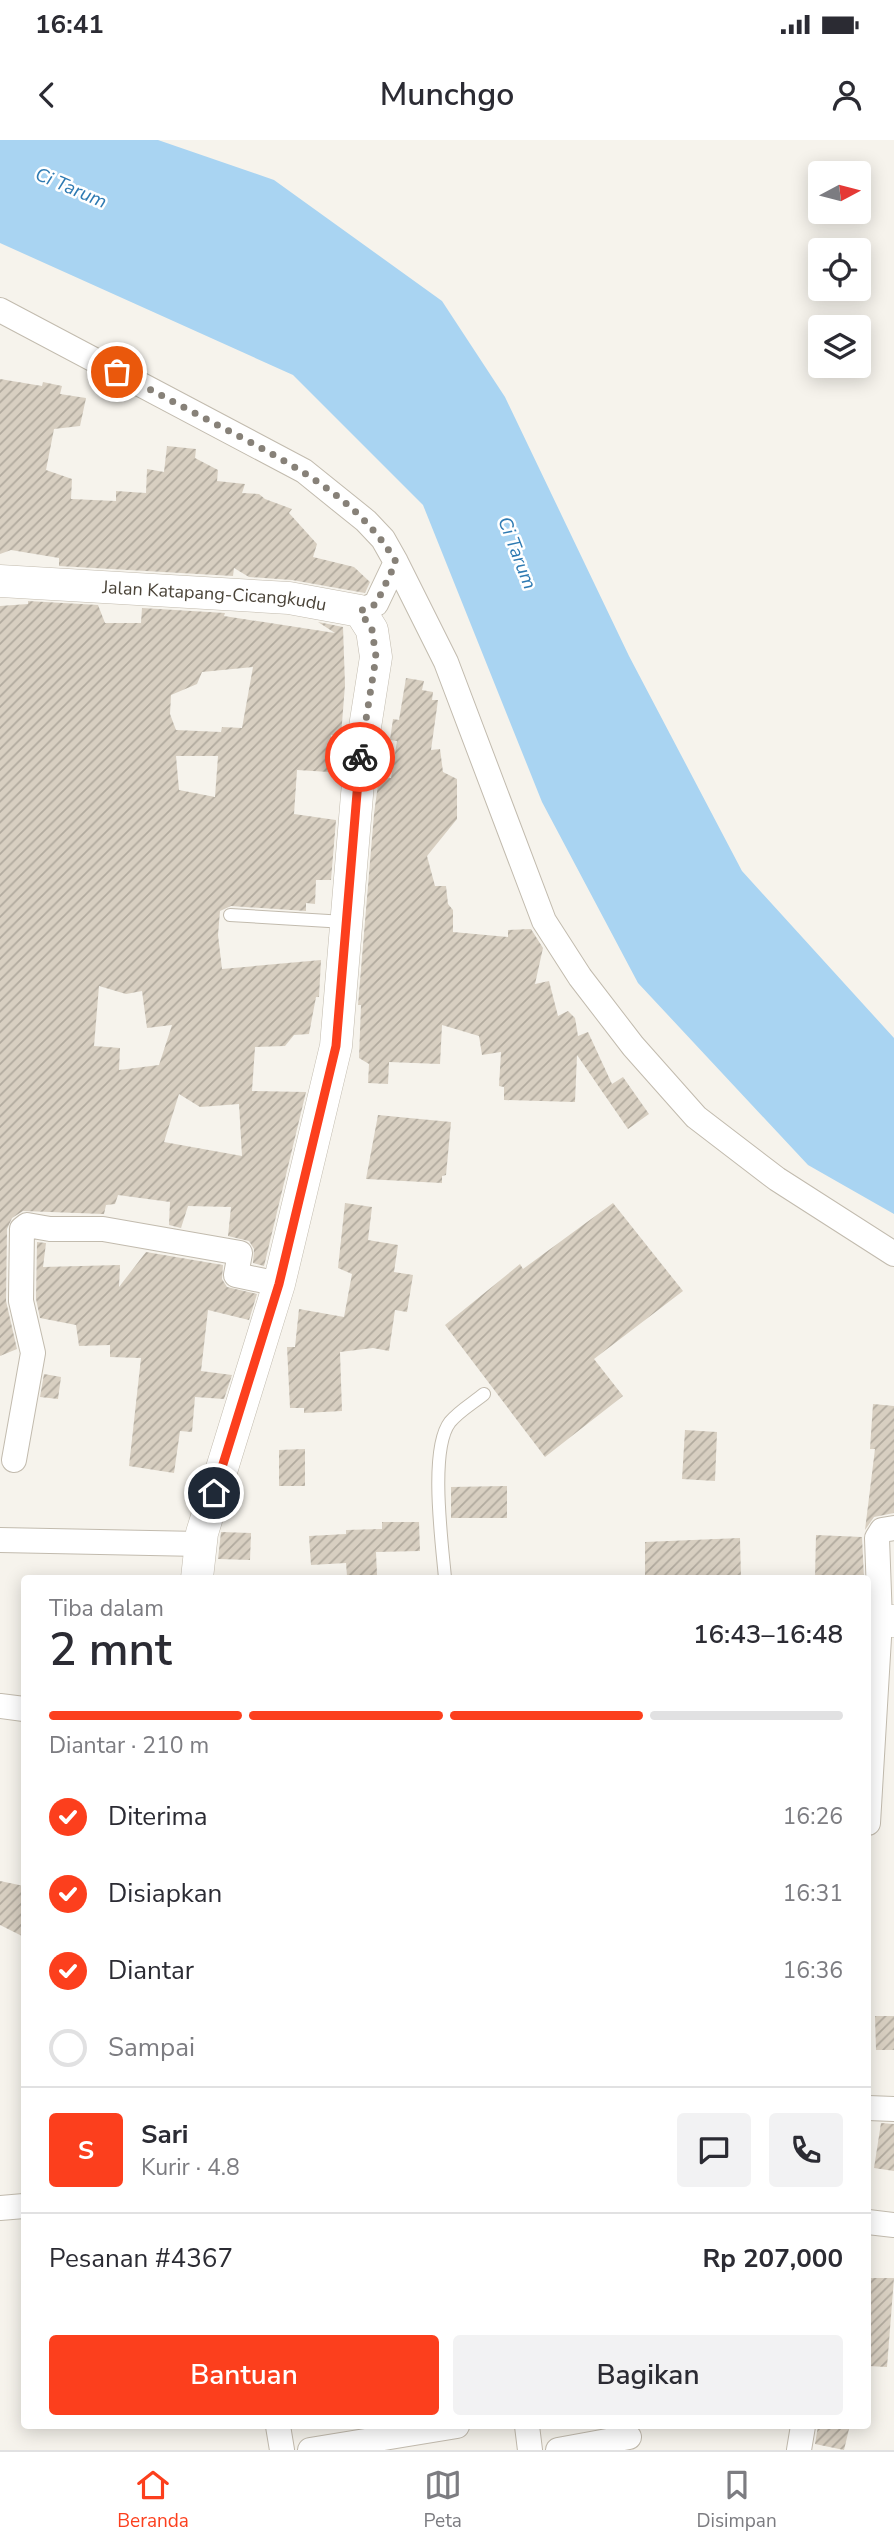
<!DOCTYPE html>
<html lang="id">
<meta charset="utf-8">
<style>
:root{--surface:#fff;--page:#f2f2f3;--text:#2b2b33;--muted:#7c7c81;--line:#e1e1e2;--accent:#fc3f1d}
body{margin:0;font-family:"Nunito Sans",sans-serif;background:var(--page);color:var(--text);height:100vh;display:flex;flex-direction:column;font-size:26px;white-space:nowrap}
*{box-sizing:border-box;margin:0}
p{font-size:23px;color:var(--muted)}
.icon{flex:none;width:38px;height:38px;fill:none;stroke:currentColor;stroke-width:2;stroke-linecap:round;stroke-linejoin:round}
.map{position:relative;flex:1;overflow:hidden}
.drawer{position:absolute;left:21px;top:1435px;width:850px;height:854px;display:flex;flex-direction:column;background:var(--surface);border-radius:7px;box-shadow:0 4px 18px #0003}
.drawer>*{flex:none}
.needle{width:46px;rotate:83deg}
.tools{position:absolute;left:808px;top:21px;display:grid;gap:14px}
.tools a{display:grid;place-items:center;width:63px;height:63px;border-radius:7px;background:var(--surface);box-shadow:0 4px 18px #0003;font-size:35px}
.pin{position:absolute;display:grid;place-items:center;width:60px;height:60px;color:#fff;margin:-30px;border:4px solid #fff;border-radius:50%;box-shadow:0 2px 7px #0007}
.courier{position:absolute;display:grid;place-items:center;width:70px;height:70px;margin:-35px;border:5px solid #fc3f1d;border-radius:50%;background:#fff;color:#222;box-shadow:0 2px 9px #0007}
.head em{font-style:normal;font-weight:600}
.head div{display:flex;flex-direction:column-reverse}
.head{display:flex;align-items:center;justify-content:space-between;height:119px;padding:0 28px}
h1{font-size:46px;font-weight:600;line-height:52px}
.bar{display:grid;grid-template-columns:repeat(4,1fr);gap:10px 7px;align-content:center;height:84px;padding:0 28px}
.bar i{height:9px;border-radius:5px;background:var(--line)}
.bar .active{background:var(--accent)}
.bar p{grid-column:span 4}
.line{display:flex;align-items:center;gap:18px;padding:0 28px;border-top:2px solid var(--line)}
.line div{flex:1}
.round{display:grid;place-items:center;flex:none;width:74px;height:74px;border-radius:7px;background:var(--page)}
ol{padding:0 28px;list-style:none}
li{display:flex;align-items:center;gap:21px;height:77px}
li p{margin-inline-start:auto}
li .icon{padding:7px;border-radius:50%;background:var(--accent);color:#fff;stroke-width:4}
li:last-child{color:var(--muted)}
li i{width:38px;height:38px;border:4px solid var(--line);border-radius:50%}
.cta{display:flex;gap:14px;margin-top:auto;padding:14px 28px}
.cta a{flex:1;height:80px;border-radius:7px;background:var(--accent);color:#fff;font-size:28px;font-weight:600;line-height:80px;text-align:center}
.cta a+a{background:var(--page);color:var(--text)}
.status{display:flex;justify-content:space-between;align-items:center;height:49px;padding:0 35px;background:var(--surface);direction:ltr}
.status svg{height:19px;fill:currentColor}
header{display:flex;justify-content:space-between;align-items:center;height:91px;padding:0 28px;background:var(--surface);font-size:32px;font-weight:600}
.tabs{display:flex;justify-content:space-around;align-items:center;height:98px;border-top:2px solid var(--line);background:var(--surface);font-size:19px;color:var(--muted)}
.tabs a{display:grid;justify-items:center;gap:4px}
.tabs .active{color:var(--accent)}
.map>svg:first-child{display:block}
.water{fill:#a9d4f2}
.building{fill:url(#building-hatch);fill-rule:evenodd}
.lines{fill:none;stroke-linecap:round;stroke-linejoin:round}
.service-casing{stroke:#c2bbae;stroke-width:14}
.minor-casing{stroke:#c2bbae;stroke-width:26}
.tertiary-casing{stroke:#c2bbae;stroke-width:33}
.service{stroke:#fff;stroke-width:12}
.minor{stroke:#fff;stroke-width:24}
.tertiary{stroke:#fff;stroke-width:32}
.done{stroke:#878178;stroke-width:7;stroke-dasharray:0 12.6}
.route{stroke:#fc3f1d;stroke-width:9}
.labels{text-anchor:middle;dominant-baseline:central;stroke-width:5;stroke-linejoin:round;paint-order:stroke}
.street-label{font-size:18px;fill:#4b4439;stroke:#fff}
.water-label{font-size:19px;font-style:italic;fill:#2e7ab2;stroke:#fff}
</style>
<div class="status"><b>16:41</b><svg viewBox="0 0 49 12"><path d="M0 12V9h3v3zM5 12V6h3v6zM10 12V3h3v9zM15 12V0h3v12zM26 1h20v11H26zM47 4h2v5h-2z"/></svg></div>
<header><svg class="icon" aria-label="back" viewBox="0 0 24 24"><path d="M15 5l-7 7 7 7"/></svg>Munchgo<svg class="icon" aria-label="person" viewBox="0 0 24 24"><circle cx="12" cy="8" r="4"/><path d="M4 21q1-7 8-7t8 7"/></svg></header>
<div class="map">
<svg width="894" height="2310" viewBox="0 0 894 2310">
<defs>
<pattern id="building-hatch" width="6" height="6" patternUnits="userSpaceOnUse" patternTransform="scale(1.75)"><rect width="6" height="6" fill="#d8cfc1"/><path d="M-1 1l2-2M0 6l6-6M5 7l2-2" fill="none" stroke="#b1aa9e"/></pattern>
</defs>
<rect width="100%" height="100%" fill="#f6f3ec"/>
<!-- water -->
<path class="water" d="M 0,0 L 158,0 L 274,40 L 442,161 L 505,257 L 629,516 L 742,731 L 894,898 L 894,1074 L 808,1025 L 638,843 L 542,662 L 423,365 L 293,235 L 0,103 Z"/>
<!-- building -->
<path class="building" d="M 0,239 L 42,246 L 43,242 L 62,246 L 60,254 L 86,258 L 80,286 L 54,289 L 46,330 L 72,339 L 71,359 L 116,361 L 116,351 L 146,353 L 147,329 L 164,332 L 167,306 L 196,309 L 195,318 L 218,330 L 217,341 L 245,344 L 242,353 L 259,354 L 265,359 L 292,369 L 289,373 L 317,404 L 313,417 L 354,427 L 370,442 L 365,453 L 292,440 L 249,437 L 234,428 L 233,436 L 59,426 L 59,418 L 11,410 L 0,414 Z
M 28,461 L 98,465 L 105,483 L 141,483 L 142,468 L 225,473 L 224,476 L 335,493 L 318,482 L 343,487 L 345,545 L 341,596 L 331,595 L 329,632 L 297,630 L 294,674 L 336,680 L 331,740 L 316,740 L 315,764 L 306,763 L 306,771 L 231,766 L 220,771 L 218,795 L 222,829 L 321,820 L 319,857 L 316,857 L 309,894 L 294,895 L 285,906 L 255,907 L 252,951 L 306,952 L 264,1126 L 253,1123 L 254,1109 L 249,1101 L 228,1096 L 231,1067 L 188,1066 L 181,1088 L 169,1085 L 170,1062 L 118,1055 L 115,1064 L 106,1065 L 104,1074 L 23,1071 L 12,1078 L 7,1089 L 6,1161 L 17,1209 L 0,1216 L 0,466 L 28,464 ZM 253,527 L 242,588 L 222,587 L 221,592 L 176,590 L 170,574 L 171,555 L 197,544 L 202,532 ZM 176,616 L 218,616 L 215,657 L 179,650 ZM 99,846 L 126,854 L 142,851 L 147,888 L 172,885 L 159,925 L 119,930 L 120,908 L 94,906 ZM 179,954 L 200,967 L 239,964 L 242,1016 L 164,1002 Z
M 406,538 L 424,541 L 422,550 L 433,552 L 432,560 L 438,560 L 431,610 L 440,609 L 443,632 L 457,639 L 457,679 L 427,716 L 435,746 L 446,746 L 448,764 L 453,770 L 453,792 L 508,797 L 508,790 L 531,789 L 543,808 L 535,844 L 549,841 L 558,876 L 568,871 L 575,878 L 578,896 L 588,892 L 612,944 L 623,937 L 649,974 L 628,989 L 577,915 L 575,962 L 504,960 L 504,947 L 499,946 L 501,912 L 482,915 L 479,896 L 442,885 L 440,924 L 389,922 L 388,944 L 368,943 L 369,924 L 359,918 L 361,865 L 358,865 L 374,674 L 379,637 L 391,638 L 397,601 L 390,600 L 393,579 L 399,580 Z
M 378,975 L 451,982 L 446,1035 L 442,1036 L 442,1043 L 366,1039 Z
M 345,1063 L 372,1067 L 368,1100 L 398,1105 L 394,1132 L 413,1135 L 407,1172 L 395,1170 L 389,1211 L 373,1208 L 340,1212 L 342,1271 L 304,1273 L 304,1268 L 290,1268 L 287,1207 L 295,1207 L 299,1169 L 344,1177 L 352,1134 L 338,1128 Z
M 613,1063 L 683,1151 L 594,1219 L 623,1256 L 545,1317 L 445,1185 L 520,1124 L 523,1129 Z
M 37,1102 L 46,1103 L 43,1127 L 120,1125 L 119,1147 L 146,1112 L 223,1125 L 222,1139 L 227,1147 L 257,1154 L 249,1180 L 208,1170 L 201,1231 L 232,1235 L 224,1259 L 195,1257 L 192,1292 L 180,1291 L 174,1333 L 129,1326 L 141,1218 L 110,1217 L 110,1205 L 79,1206 L 76,1185 L 40,1178 L 36,1159 Z
M 44,1234 L 61,1237 L 58,1259 L 40,1257 Z
M 873,1264 L 894,1266 L 894,1373 L 874,1377 L 865,1390 L 875,1309 L 870,1309 Z
M 685,1290 L 717,1292 L 715,1341 L 682,1339 Z
M 305,1309 L 305,1346 L 279,1346 L 279,1310 Z
M 507,1346 L 507,1378 L 451,1378 L 451,1347 Z
M 382,1382 L 419,1382 L 420,1411 L 376,1412 L 377,1435 L 347,1436 L 346,1423 L 311,1425 L 309,1396 L 346,1394 L 346,1390 L 382,1389 Z
M 221,1392 L 251,1393 L 250,1420 L 218,1419 Z
M 816,1395 L 862,1397 L 864,1438 L 815,1438 Z
M 740,1398 L 741,1438 L 645,1438 L 645,1402 Z
M 0,1741 L 24,1746 L 24,1797 L 0,1785 Z
M 875,1876 L 894,1876 L 894,1910 L 876,1910 Z
M 881,1983 L 894,1984 L 894,2031 L 874,2028 Z
M 868,2138 L 894,2138 L 887,2227 L 868,2226 Z
M 818,2286 L 849,2289 L 844,2310 L 815,2304 Z"/>
<g class="lines">
<defs>
<path id="service" d="M 230,775 L 345,782
M 445,1438 C 442,1403 429,1309 450,1282 C 459,1271 473,1263 484,1254"/>
<path id="minor" d="M 0,170 L 304,331 L 366,381 L 383,399 L 396,422 L 446,522 L 544,781 L 580,837 L 633,906 L 696,977 L 777,1039 L 894,1114
M 360,471 L 376,464 L 396,422
M 14,1320 L 33,1213 L 21,1161 L 22,1089 L 27,1085 L 50,1089 L 103,1089 L 240,1113 L 236,1135 L 279,1144
M 0,1400 L 200,1404
M 0,1566 L 24,1569
M 868,1683 L 880,1481 L 877,1398 L 882,1390 L 894,1388
M 868,1968 L 894,1969
M 0,2068 L 24,2066
M 868,2082 L 894,2085
M 278,2286 L 282,2310
M 527,2286 L 530,2310
M 310,2310 L 457,2286
M 558,2310 L 629,2297
M 799,2310 L 803,2286"/>
<g id="tertiary">
<path id="s1" d="M 0,441 L 289,458 L 360,471 L 372,490 L 376,517 L 360,619 L 336,906 L 279,1144 L 202,1393 L 197,1438"/>
<path d="M 868,1481 L 894,1481"/>
</g>
</defs>
<!-- service casing -->
<use href="#service" class="service-casing"/>
<!-- minor casing -->
<use href="#minor" class="minor-casing"/>
<!-- tertiary casing -->
<use href="#tertiary" class="tertiary-casing"/>
<!-- service -->
<use href="#service" class="service"/>
<!-- minor -->
<use href="#minor" class="minor"/>
<!-- tertiary -->
<use href="#tertiary" class="tertiary"/>
</g>
<g class="lines">
<!-- done -->
<path class="done" d="M 117,232 C 157,253 196,274 235,294 C 297,327 360,360 396,422 L 376,464 L 360,471 L 372,490 L 376,517 L 360,617"/>
<!-- route -->
<path class="route" d="M 214,1353 L 279,1144 L 336,906 L 360,617"/>
</g>
<g class="labels">
<!-- street labels -->
<g class="street-label">
<text stroke="none"><textPath href="#s1" startOffset="215">Jalan Katapang-Cicangkudu</textPath></text>
</g>
<!-- water labels -->
<g class="water-label">
<text transform="translate(71 48) rotate(23)">Ci Tarum</text>
<text transform="translate(517 413) rotate(69)">Ci Tarum</text>
</g>
</g>
</svg>
<div class="tools">
<a><svg class="needle" viewBox="-14 -14 28 28"><path d="M0-13l5 13h-10z" fill="#e53935"/><path d="M0 13l5-13h-10z" fill="#7c7c81"/></svg></a>
<a><svg class="icon" aria-label="locate" viewBox="0 0 24 24"><circle cx="12" cy="12" r="6"/><path d="M12 2v4M12 18v4M2 12h4M18 12h4"/></svg></a>
<a><svg class="icon" aria-label="layers" viewBox="0 0 24 24"><path d="M12 4l9 5-9 5-9-5zM3 14l9 5 9-5"/></svg></a>
</div>
<div class="pin" style="left:117px;top:232px;background:#ea580c"><svg class="icon" aria-label="bag" viewBox="0 0 24 24"><path d="M5 8h14l-1 12H6zM9 8a3 3 0 0 1 6 0"/></svg></div>
<div class="pin" style="left:214px;top:1353px;background:#1f2937"><svg class="icon" aria-label="home" viewBox="0 0 24 24"><path d="M3 11l9-7 9 7M6 9v11h12V9"/></svg></div>
<div class="courier" style="left:360px;top:617px"><svg class="icon" aria-label="bike" viewBox="0 0 24 24"><circle cx="6" cy="16" r="4"/><circle cx="18" cy="16" r="4"/><path d="M6 16l4-8h5l3 8M10 8l3 8H6M13 5h3"/></svg></div>
<section class="drawer">
<div class="head"><div><h1>2 mnt</h1><p>Tiba dalam</p></div><em>16:43–16:48</em></div>
<div class="bar"><i class="active"></i><i class="active"></i><i class="active"></i><i></i><p>Diantar · 210 m</p></div>
<ol>
<li><svg class="icon" aria-label="check" viewBox="0 0 24 24"><path d="M5 12l5 5 9-10"/></svg>Diterima<p>16:26</p></li>
<li><svg class="icon" aria-label="check" viewBox="0 0 24 24"><path d="M5 12l5 5 9-10"/></svg>Disiapkan<p>16:31</p></li>
<li><svg class="icon" aria-label="check" viewBox="0 0 24 24"><path d="M5 12l5 5 9-10"/></svg>Diantar<p>16:36</p></li>
<li><i></i>Sampai</li>
</ol>
<div class="line" style="height:126px"><b class="round" style="background:var(--accent);color:#fff">S</b><div><b>Sari</b><p>Kurir · 4.8</p></div><a class="round"><svg class="icon" aria-label="chat" viewBox="0 0 24 24"><path d="M4 5h16v11H9l-5 4z"/></svg></a><a class="round"><svg class="icon" aria-label="phone" viewBox="0 0 24 24"><path d="M5 4h4l2 5-3 2q2 4 5 5l2-3 5 2v4C11 20 4 13 5 4z"/></svg></a></div>
<div class="line" style="height:91px"><div>Pesanan #4367</div><b>Rp 207,000</b></div>
<div class="cta"><a>Bantuan</a><a>Bagikan</a></div>
</section>
</div>
<nav class="tabs">
<a class="active"><svg class="icon" aria-label="home" viewBox="0 0 24 24"><path d="M3 11l9-7 9 7M6 9v11h12V9"/></svg>Beranda</a>
<a><svg class="icon" aria-label="map" viewBox="0 0 24 24"><path d="M3 6l6-2 6 2 6-2v14l-6 2-6-2-6 2zM9 4v14M15 6v14"/></svg>Peta</a>
<a><svg class="icon" aria-label="saved" viewBox="0 0 24 24"><path d="M7 4h10v16l-5-4-5 4z"/></svg>Disimpan</a>
</nav>
